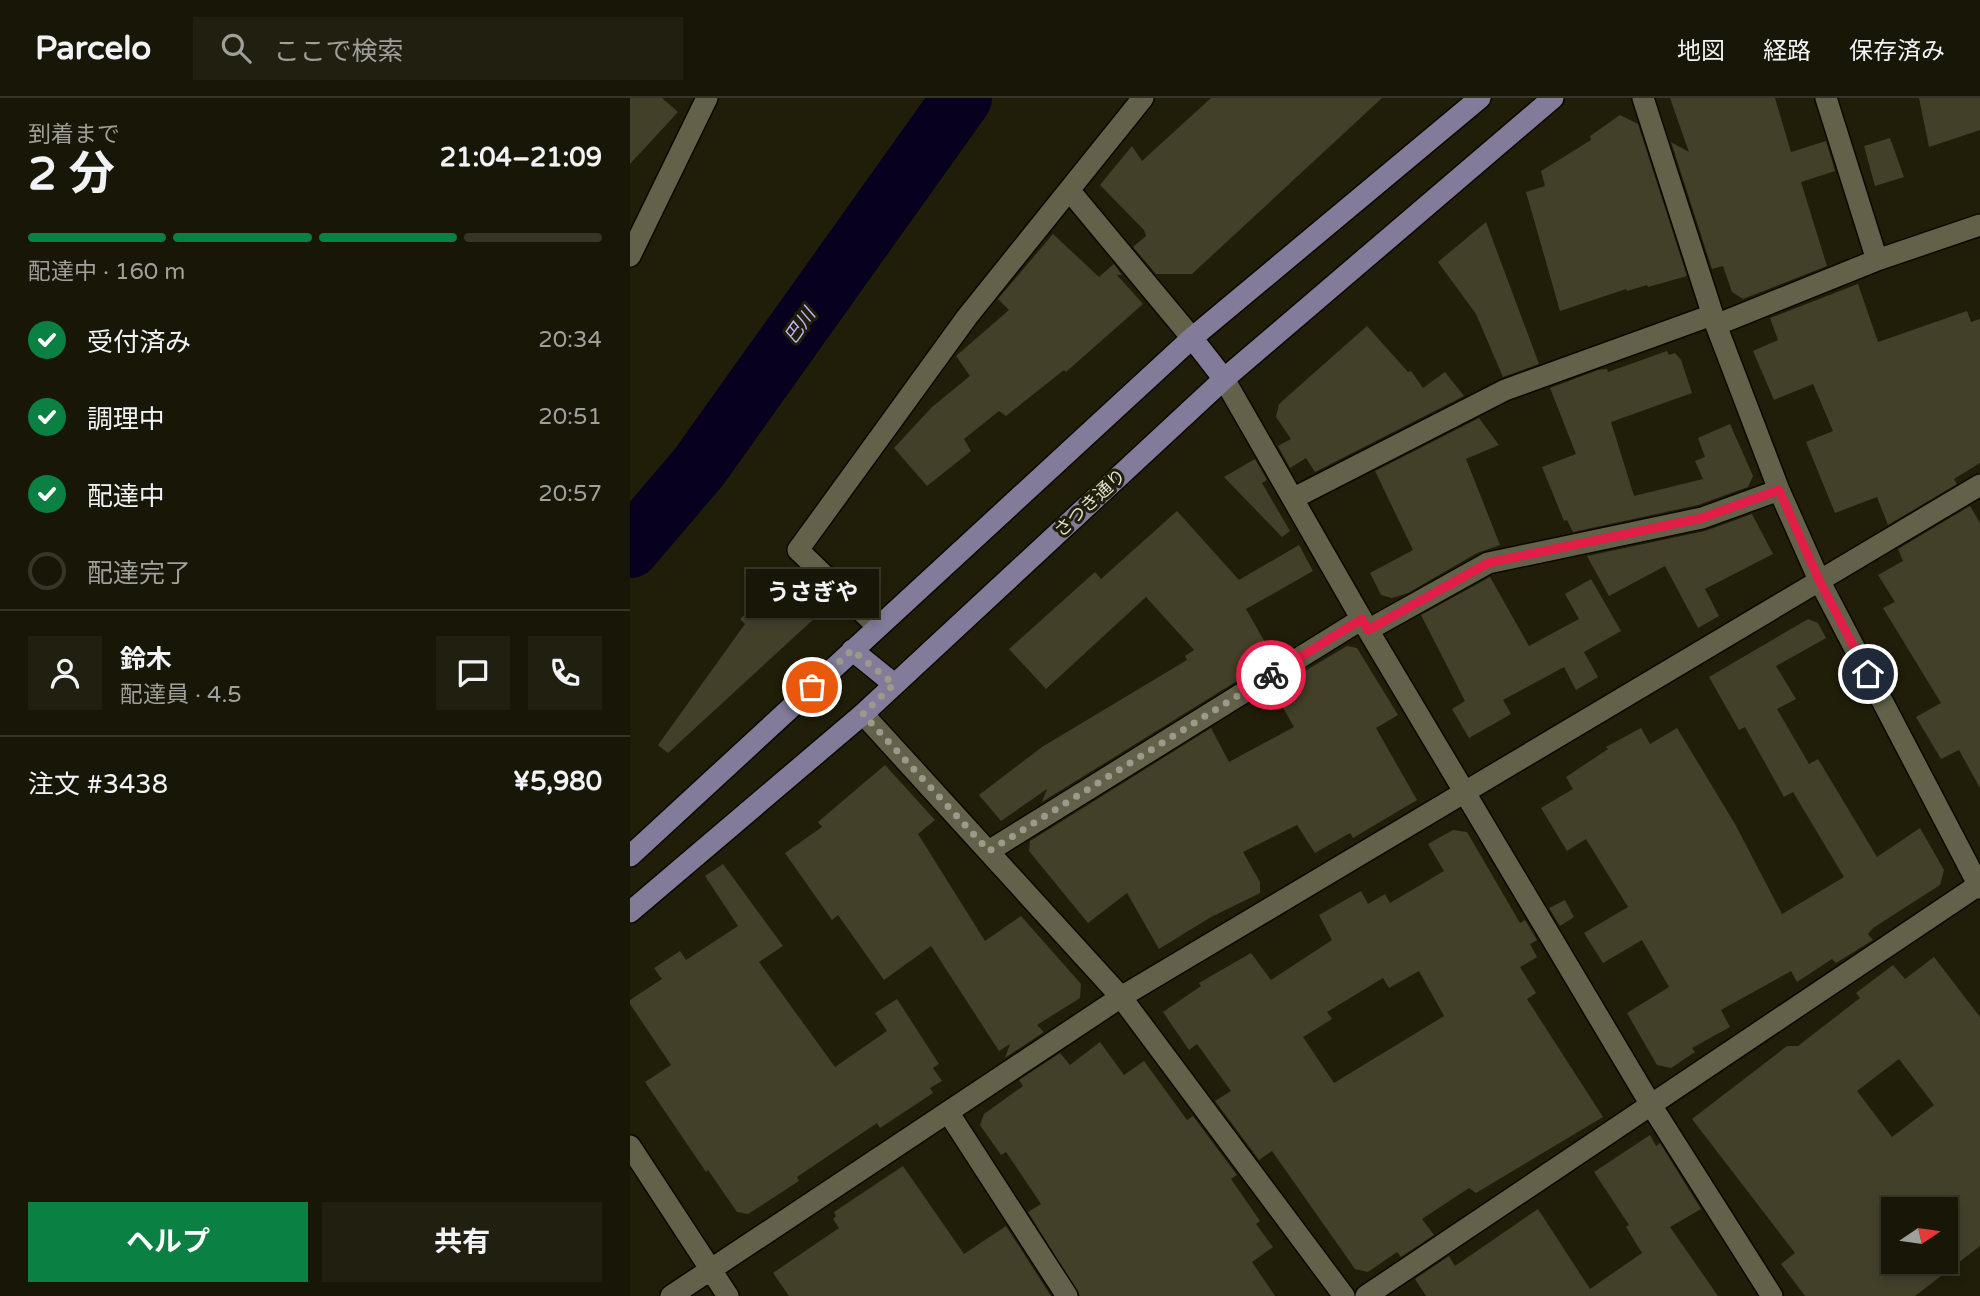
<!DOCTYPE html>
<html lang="ja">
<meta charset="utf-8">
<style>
:root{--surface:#181606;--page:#211f10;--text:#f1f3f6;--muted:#9f9f9b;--line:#363528;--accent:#0b8043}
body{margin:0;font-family:"Varela Round","Noto Sans JP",sans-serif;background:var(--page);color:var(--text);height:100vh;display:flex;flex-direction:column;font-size:26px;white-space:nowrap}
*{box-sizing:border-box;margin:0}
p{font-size:23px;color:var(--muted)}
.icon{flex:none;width:38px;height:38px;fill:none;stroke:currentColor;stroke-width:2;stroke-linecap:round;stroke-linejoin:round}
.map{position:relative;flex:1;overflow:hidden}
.side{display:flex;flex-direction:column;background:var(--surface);width:630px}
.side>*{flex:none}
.needle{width:46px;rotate:77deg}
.fabs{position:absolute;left:1251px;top:1099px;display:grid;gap:14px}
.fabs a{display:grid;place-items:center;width:77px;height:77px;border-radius:0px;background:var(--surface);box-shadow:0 4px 10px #0003,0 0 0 2px var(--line);font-size:35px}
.pin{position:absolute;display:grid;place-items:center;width:60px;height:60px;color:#fff;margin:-30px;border:4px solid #fff;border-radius:50%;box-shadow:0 2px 7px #0007}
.courier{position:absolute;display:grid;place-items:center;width:70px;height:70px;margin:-35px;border:5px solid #e11d48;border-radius:50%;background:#fff;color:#222;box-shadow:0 2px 9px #0007}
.bubble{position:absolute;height:49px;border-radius:0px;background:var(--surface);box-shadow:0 4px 10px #0003,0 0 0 2px var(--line);font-size:23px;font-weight:700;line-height:49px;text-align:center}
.overview em{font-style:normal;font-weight:700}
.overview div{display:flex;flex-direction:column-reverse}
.overview{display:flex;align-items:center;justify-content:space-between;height:119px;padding:0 28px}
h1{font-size:46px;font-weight:700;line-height:52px}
.bar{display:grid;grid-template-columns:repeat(4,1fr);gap:10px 7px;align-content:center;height:84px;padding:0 28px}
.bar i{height:9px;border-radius:5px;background:var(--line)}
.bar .current{background:var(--accent)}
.bar p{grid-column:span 4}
.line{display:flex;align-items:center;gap:18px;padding:0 28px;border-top:2px solid var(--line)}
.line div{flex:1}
.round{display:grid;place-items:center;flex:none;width:74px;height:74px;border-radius:0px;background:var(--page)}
ol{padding:0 28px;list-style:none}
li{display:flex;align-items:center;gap:21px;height:77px}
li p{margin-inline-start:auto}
li .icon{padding:7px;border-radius:50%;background:var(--accent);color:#fff;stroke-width:4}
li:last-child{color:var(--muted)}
li i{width:38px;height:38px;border:4px solid var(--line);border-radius:50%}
.primary-button{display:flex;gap:14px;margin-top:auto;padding:14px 28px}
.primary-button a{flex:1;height:80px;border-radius:0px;background:var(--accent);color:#fff;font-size:28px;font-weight:700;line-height:80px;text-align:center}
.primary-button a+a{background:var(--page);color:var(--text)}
header{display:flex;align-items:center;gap:42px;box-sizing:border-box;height:98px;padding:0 35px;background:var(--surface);border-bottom:2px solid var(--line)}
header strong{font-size:33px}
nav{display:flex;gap:38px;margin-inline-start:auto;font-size:24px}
.search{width:490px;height:63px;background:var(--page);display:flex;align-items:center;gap:18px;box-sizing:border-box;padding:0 24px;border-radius:0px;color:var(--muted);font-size:26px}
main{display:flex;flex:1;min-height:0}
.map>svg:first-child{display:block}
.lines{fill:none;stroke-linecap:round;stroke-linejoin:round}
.river{stroke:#08001f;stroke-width:60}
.building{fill:#424029;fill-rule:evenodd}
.minor-casing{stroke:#0a0800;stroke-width:24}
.major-casing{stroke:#0a0800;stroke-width:24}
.minor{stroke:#636149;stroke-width:21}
.major{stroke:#827b99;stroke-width:21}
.done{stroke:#9c9b8b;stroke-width:7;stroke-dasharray:0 12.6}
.route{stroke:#e11d48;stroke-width:9}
.labels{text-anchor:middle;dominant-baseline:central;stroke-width:6;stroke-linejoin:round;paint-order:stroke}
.street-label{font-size:18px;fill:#dfdfd1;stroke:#201e08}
.water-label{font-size:19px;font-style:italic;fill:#bfb3fa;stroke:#201e08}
</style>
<header>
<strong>Parcelo</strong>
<div class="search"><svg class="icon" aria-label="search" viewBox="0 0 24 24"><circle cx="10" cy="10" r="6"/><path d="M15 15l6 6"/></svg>ここで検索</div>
<nav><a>地図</a><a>経路</a><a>保存済み</a></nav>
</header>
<main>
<section class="side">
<div class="overview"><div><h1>2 分</h1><p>到着まで</p></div><em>21:04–21:09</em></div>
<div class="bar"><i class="current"></i><i class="current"></i><i class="current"></i><i></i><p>配達中 · 160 m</p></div>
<ol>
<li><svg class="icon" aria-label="check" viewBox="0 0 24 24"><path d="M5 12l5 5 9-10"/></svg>受付済み<p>20:34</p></li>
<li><svg class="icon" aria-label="check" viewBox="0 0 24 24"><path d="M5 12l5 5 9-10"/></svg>調理中<p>20:51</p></li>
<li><svg class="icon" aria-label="check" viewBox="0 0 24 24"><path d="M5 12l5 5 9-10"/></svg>配達中<p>20:57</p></li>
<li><i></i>配達完了</li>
</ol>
<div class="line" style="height:126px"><a class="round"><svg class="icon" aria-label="person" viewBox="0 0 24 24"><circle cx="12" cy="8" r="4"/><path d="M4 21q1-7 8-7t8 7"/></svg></a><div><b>鈴木</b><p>配達員 · 4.5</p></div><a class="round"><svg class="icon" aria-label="chat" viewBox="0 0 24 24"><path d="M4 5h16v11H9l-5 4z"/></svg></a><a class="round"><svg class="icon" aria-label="phone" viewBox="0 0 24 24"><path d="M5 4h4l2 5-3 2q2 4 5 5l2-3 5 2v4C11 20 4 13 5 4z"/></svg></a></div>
<div class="line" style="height:91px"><div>注文 #3438</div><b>¥5,980</b></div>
<div class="primary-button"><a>ヘルプ</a><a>共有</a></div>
</section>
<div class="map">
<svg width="1350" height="1198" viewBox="0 0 1350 1198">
<rect width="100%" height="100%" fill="#201e08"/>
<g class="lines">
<!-- river -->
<path class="river" d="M 0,450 L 69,369 L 332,0"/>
</g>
<!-- building -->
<path class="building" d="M 0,0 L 32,0 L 48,14 L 0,66 Z
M 581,0 L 752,0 L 562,176 L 526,176 L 503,149 L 516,138 L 514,132 L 470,87 L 502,48 L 512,63 Z
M 1040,0 L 1145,0 L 1161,54 L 1196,43 L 1205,73 L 1171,84 L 1197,168 L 1113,201 L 1102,194 L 1093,168 L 1082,171 L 1041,44 L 1059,54 Z
M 1289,0 L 1350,0 L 1350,32 L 1299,49 Z
M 990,17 L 1008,26 L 1057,178 L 1018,189 L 1017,187 L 997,193 L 996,191 L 930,213 L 896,94 L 915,88 L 911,73 L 961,42 L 960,38 Z
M 1260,40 L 1274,79 L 1245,88 L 1234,48 Z
M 856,124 L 909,266 L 873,279 L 846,216 L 808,164 Z
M 423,136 L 469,179 L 484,166 L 492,177 L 487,177 L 513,206 L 436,274 L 434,272 L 376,318 L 369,313 L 334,341 L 341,353 L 297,388 L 264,350 L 302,309 L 340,278 L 326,258 L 379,212 L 368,201 Z
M 1228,186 L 1248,244 L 1337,213 L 1341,224 L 1350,221 L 1350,365 L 1324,381 L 1327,386 L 1258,427 L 1247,399 L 1205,415 L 1176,344 L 1203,333 L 1183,286 L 1144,302 L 1123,253 L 1148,242 L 1140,220 Z
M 737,228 L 778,274 L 781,273 L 793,290 L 815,274 L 834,298 L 685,374 L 676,360 L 660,370 L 648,348 L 661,341 L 646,319 L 649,306 Z
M 1037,253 L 1039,257 L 1045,255 L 1051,262 L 1062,295 L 981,324 L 1004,398 L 1073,381 L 1065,363 L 1075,359 L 1068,340 L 1100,326 L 1123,378 L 1118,389 L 1068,407 L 943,434 L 937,422 L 934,423 L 912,369 L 946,356 L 920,290 L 968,272 L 977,271 L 978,274 Z
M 849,320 L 869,347 L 836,361 L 870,447 L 847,455 L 778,495 L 762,500 L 751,497 L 740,475 L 783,452 L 745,373 Z
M 625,361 L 637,382 L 632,385 L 660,433 L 652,439 L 594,379 Z
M 1340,408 L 1350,425 L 1350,690 L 1329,652 L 1311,661 L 1286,619 L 1311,605 L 1253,510 L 1265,504 L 1248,477 L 1273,463 L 1268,451 Z
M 547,413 L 609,482 L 669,447 L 683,473 L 616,511 L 644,560 L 412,704 L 417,691 L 371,723 L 349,697 L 412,649 L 557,562 L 555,558 L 564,552 L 516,499 L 416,591 L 379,551 L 465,474 L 471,481 Z
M 1122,416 L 1143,456 L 1075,491 L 1089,518 L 1068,530 L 1035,468 L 979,498 L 957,458 L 1075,433 Z
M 165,470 L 194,502 L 181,514 L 186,519 L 38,655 L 28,647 L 115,526 L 110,521 Z
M 860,479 L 899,548 L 949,521 L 935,496 L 961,481 L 991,533 L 954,554 L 968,579 L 946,592 L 934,569 L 873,602 L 881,616 L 839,640 L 822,611 L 835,603 L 791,517 Z
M 1178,521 L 1188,525 L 1196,540 L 1146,568 L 1166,601 L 1147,611 L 1179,666 L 1188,661 L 1247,759 L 1290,730 L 1314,772 L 1310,787 L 1243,830 L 1238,836 L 1243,842 L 1206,865 L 1202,861 L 1167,884 L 1161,873 L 1091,912 L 1100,929 L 1062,950 L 1065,954 L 1041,970 L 1027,967 L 997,915 L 1039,889 L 1012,842 L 973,865 L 954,835 L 998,809 L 956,741 L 937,753 L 911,710 L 943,691 L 936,679 L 978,651 L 976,649 L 1011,630 L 1020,646 L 1047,630 L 1105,726 L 1152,816 L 1214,779 L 1163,694 L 1154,699 L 1115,629 L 1109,632 L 1079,579 Z
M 717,548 L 727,550 L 768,617 L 746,630 L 787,702 L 723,740 L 720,735 L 685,755 L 667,727 L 613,754 L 630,784 L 630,795 L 581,819 L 529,851 L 497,795 L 458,825 L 399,753 L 400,743 L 581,630 L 599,664 L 664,629 L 643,592 Z
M 255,667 L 305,722 L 288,736 L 355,843 L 391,818 L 451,886 L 450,900 L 407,927 L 414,934 L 375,960 L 380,946 L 369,953 L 301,848 L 254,882 L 208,817 L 202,822 L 155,755 L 192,729 L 188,724 Z
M 823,732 L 837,734 L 890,825 L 895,822 L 907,842 L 900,846 L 907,859 L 890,869 L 906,895 L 897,901 L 973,1019 L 846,1095 L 839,1090 L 792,1121 L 804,1137 L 771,1159 L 767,1154 L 738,1174 L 725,1171 L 642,1053 L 629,1062 L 585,1003 L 601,993 L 567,946 L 559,952 L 533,914 L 571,888 L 569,885 L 621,855 L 641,882 L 702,842 L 689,817 L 731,793 L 738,806 L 755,796 L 760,805 L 814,773 L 798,746 ZM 789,873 L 814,918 L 704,985 L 673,939 L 702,921 L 697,914 L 753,880 L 759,890 Z
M 93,766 L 153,848 L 129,864 L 205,969 L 257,933 L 245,915 L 267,901 L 309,966 L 303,970 L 312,983 L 300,990 L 303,995 L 250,1030 L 247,1025 L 167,1079 L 169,1083 L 118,1116 L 107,1114 L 78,1072 L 76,1074 L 15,984 L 41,967 L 0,906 L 0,902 L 32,881 L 24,870 L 50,853 L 56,862 L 108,828 L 75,778 Z
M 935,802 L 944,819 L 930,828 L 919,810 Z
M 1304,859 L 1350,919 L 1350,1148 L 1285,1198 L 1175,1198 L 1151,1166 L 1165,1155 L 1062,1021 L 1157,948 L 1168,948 L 1230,900 L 1226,895 L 1263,867 L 1275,881 ZM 1269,961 L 1304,1007 L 1262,1039 L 1227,993 ZM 1264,1111 L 1316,1111 L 1316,1164 L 1264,1164 Z
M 470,944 L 494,977 L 514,963 L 557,1022 L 563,1018 L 607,1077 L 601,1081 L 630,1123 L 626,1126 L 643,1149 L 622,1164 L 645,1198 L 450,1198 L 398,1114 L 411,1106 L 376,1054 L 371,1057 L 350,1027 L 354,1016 L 393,988 L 389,982 L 430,955 L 440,967 Z
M 1020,1037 L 1026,1048 L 1030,1045 L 1071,1111 L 1040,1129 L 1088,1198 L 796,1198 L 785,1181 L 819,1158 L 825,1168 L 908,1111 L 960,1191 L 1012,1155 L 996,1129 L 999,1127 L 964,1074 Z
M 273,1068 L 334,1156 L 376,1128 L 421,1198 L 159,1198 L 143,1175 L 209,1130 L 203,1121 L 206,1118 L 204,1114 Z"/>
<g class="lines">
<defs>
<path id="minor" d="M 1013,0 L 1086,227 L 1149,392 L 1189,482 L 1350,790
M 1196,0 L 1247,162
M 439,92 L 562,240
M 0,158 L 77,0
M 1086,227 L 1247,162 L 1350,127
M 594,281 L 738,532 L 1021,1007 L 1142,1198
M 664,400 L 875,292 L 1082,217
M 247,528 L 168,452 L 337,219 L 513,0
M 738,532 L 858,465 L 1072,420 L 1149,392
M 233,616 L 491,899 L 714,1198
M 359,753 L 732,521
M 318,1014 L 437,1198
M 0,1048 L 98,1198
M 41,1198 L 491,899 L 1350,387
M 736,1198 L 1350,786"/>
<path id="major" d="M 562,240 L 594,281
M 222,552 L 264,586
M 0,758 L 562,240 L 850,0
M 0,814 L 233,616 L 594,281 L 923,0"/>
</defs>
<!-- minor casing -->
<use href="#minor" class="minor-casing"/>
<!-- major casing -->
<use href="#major" class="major-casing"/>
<!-- minor -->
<use href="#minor" class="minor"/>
<!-- major -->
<use href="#major" class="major"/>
</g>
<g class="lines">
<!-- done -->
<path class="done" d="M 182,589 L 222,552 L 264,586 L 233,616 L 359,753 L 641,577"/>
<!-- route -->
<path class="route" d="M 641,577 L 732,521 L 738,532 L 858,465 L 1072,420 L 1149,392 L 1189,482 L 1238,576"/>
</g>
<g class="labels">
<!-- street labels -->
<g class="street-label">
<text transform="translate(460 405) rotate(-43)">さつき通り</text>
</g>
<!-- water labels -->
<g class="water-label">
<text transform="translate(170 228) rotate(-55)">巴川</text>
</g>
</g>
</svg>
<div class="fabs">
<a><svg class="needle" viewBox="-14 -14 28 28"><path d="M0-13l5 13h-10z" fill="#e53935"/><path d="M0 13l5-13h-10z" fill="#9f9f9b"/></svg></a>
</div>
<div class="pin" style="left:182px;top:589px;background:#ea580c"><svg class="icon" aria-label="bag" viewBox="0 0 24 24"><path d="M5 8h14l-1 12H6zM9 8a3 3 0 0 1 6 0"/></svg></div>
<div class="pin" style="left:1238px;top:576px;background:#1f2937"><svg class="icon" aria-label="home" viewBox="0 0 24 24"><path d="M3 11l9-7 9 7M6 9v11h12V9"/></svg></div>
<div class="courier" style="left:641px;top:577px"><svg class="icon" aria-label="bike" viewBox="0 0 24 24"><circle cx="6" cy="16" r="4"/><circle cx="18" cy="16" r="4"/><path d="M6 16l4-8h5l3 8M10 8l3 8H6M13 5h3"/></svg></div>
<div class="bubble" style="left:116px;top:471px;width:133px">うさぎや</div>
</div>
</main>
